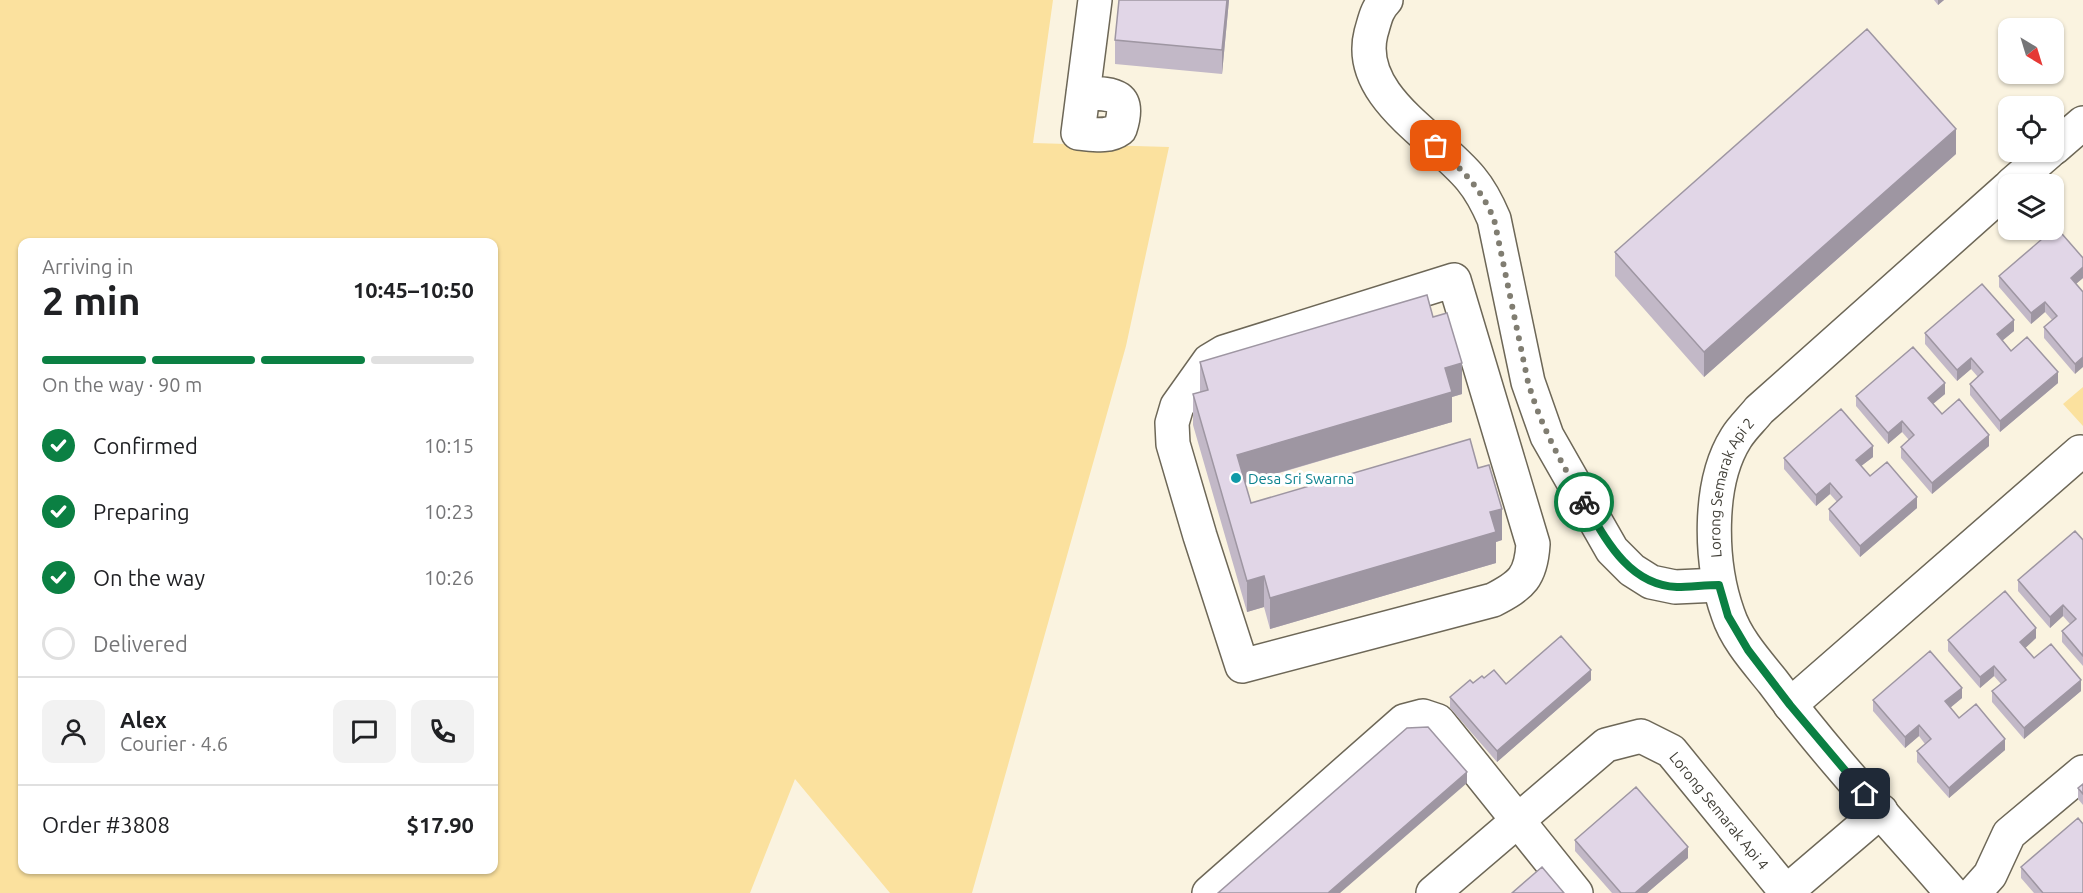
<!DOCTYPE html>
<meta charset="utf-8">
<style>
:root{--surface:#fff;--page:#f2f2f2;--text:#202124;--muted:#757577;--line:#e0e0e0;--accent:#0b8043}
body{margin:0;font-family:Ubuntu,sans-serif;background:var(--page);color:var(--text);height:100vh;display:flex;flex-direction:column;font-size:22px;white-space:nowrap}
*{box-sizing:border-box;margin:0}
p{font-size:20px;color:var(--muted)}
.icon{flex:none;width:33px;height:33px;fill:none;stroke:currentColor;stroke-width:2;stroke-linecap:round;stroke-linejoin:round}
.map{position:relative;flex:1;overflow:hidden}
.sheet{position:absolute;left:18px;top:238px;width:480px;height:636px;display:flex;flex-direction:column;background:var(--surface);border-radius:12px;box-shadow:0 2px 4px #0004}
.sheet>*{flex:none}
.needle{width:39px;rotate:142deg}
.fabs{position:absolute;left:1998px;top:18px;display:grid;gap:12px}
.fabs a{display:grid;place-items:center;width:66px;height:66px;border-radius:12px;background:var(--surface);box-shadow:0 2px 4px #0004;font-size:30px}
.pin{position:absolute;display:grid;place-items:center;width:51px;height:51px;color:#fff;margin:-26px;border-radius:12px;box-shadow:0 3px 9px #0006}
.courier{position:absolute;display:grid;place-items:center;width:60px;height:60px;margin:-30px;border:4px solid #0b8043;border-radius:50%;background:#fff;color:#222;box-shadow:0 2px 8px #0007}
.head em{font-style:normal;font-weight:700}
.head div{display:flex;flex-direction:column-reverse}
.head{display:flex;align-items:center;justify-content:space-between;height:102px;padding:0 24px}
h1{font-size:39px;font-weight:700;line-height:45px}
.bar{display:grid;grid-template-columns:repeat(4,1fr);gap:9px 6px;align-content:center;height:72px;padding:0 24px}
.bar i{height:8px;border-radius:4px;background:var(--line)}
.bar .on{background:var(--accent)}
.bar p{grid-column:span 4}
.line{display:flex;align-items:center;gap:15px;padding:0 24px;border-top:2px solid var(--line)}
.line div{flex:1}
.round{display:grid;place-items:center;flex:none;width:63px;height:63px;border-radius:12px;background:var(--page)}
ol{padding:0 24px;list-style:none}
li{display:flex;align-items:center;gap:18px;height:66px}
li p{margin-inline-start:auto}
li .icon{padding:6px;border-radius:50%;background:var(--accent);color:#fff;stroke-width:4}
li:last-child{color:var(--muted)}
li i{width:33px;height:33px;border:3px solid var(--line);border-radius:50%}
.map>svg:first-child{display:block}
.green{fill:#fbe19e;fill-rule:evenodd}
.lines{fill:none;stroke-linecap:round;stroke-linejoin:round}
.minor-casing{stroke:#6d6757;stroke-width:36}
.minor{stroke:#fff;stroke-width:33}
.wall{fill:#c2b8c7}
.shaded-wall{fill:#9e96a2}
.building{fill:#e1d6e7;stroke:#9e96a2;stroke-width:1.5}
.done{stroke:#807d71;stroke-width:6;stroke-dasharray:0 10.8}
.route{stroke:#0b8043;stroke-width:8}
.culture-dot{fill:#0f9aa8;stroke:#fff;stroke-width:2}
.labels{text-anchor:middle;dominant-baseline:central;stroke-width:6;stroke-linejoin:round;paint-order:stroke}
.culture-label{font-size:15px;fill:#0d838f;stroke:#fff;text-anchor:start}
.street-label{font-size:15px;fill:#3f3d35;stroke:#fff}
</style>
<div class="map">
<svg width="2083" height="893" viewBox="0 0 2083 893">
<rect width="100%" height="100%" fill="#faf3e0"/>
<!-- green -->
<path class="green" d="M 0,0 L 1053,0 L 1033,143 L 1169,147 L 1126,346 L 972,893 L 890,893 L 795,779 L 750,893 L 0,893 ZM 22,243 L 494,243 L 494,870 L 22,870 Z
M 2083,387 L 2083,426 L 2063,404 Z"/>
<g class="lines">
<defs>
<g id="minor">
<path d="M 1386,0 C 1376,10 1375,20 1371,33 C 1355,96 1437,137 1471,179 C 1481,191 1488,205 1494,219 L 1528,382 L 1547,436 L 1612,550 L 1632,570 L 1651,582 L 1675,587 L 1719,585"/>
<path d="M 1083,93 C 1113,94 1132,93 1120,129 C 1108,138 1092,134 1078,133 L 1095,0"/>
<path d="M 2054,148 L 2083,123"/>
<path d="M 2012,184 L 2049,152"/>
<path d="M 1454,280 L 1533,544 C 1531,577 1522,585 1493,600 L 1242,666 L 1200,536 L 1173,444 L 1172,423 L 1177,406 L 1209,361 L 1224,352 Z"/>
<path d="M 1790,705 L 2080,452"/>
<path d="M 1786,892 L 1881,811"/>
<path d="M 1209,893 L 1404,721 L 1423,716 L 1438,721 L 1576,893"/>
<path id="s1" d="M 1433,893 L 1606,745 L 1641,736 L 1671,751 L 1787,893"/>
<path id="s2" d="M 1952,893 C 1892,824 1828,756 1773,682 C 1757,662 1736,639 1728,614 C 1710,564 1707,484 1736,438 C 1742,428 1752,419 1759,410 L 2008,188"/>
<path d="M 1974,893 L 1990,875 L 2009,834 L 2083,772"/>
</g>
</defs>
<!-- minor casing -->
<use href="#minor" class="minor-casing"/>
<!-- minor -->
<use href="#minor" class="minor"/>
</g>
<!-- wall -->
<path class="wall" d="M 1229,0 L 1222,74 L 1115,64 L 1115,40 Z
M 1934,0 L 1944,0 L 1938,5 Z
M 1956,154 L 1704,377 L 1615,276 L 1615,252 Z
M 2083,258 L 2083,278 L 2076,284 L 2075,374 L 2044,338 L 2044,327 L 2052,320 L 2045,312 L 2031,324 L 1999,287 L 1999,276 Z
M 1433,317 L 1462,394 L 1452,397 L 1452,422 L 1245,483 L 1251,503 L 1478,468 L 1502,540 L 1496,542 L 1496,563 L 1270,629 L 1264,607 L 1247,612 L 1193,425 L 1193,394 L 1200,393 L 1200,362 Z
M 2014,331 L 2002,341 L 2011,351 L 2058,383 L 2000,432 L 1970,395 L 1970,384 L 1978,377 L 1971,369 L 1957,381 L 1925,344 L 1925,333 Z
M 1945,394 L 1933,404 L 1942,414 L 1989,446 L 1932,494 L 1901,458 L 1901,447 L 1909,440 L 1902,432 L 1888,444 L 1856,406 L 1856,396 Z
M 1873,457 L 1861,466 L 1870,476 L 1917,508 L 1860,557 L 1829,520 L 1829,509 L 1837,502 L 1830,494 L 1816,506 L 1784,469 L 1784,458 Z
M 2083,540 L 2083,666 L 2062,642 L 2062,631 L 2070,624 L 2063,616 L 2050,628 L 2018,591 L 2018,580 Z
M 2036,638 L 2025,648 L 2034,658 L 2081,691 L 2024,739 L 1992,702 L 1992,691 L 2001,684 L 1994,676 L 1980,688 L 1948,651 L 1948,640 Z
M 1484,678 L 1506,684 L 1591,680 L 1497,762 L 1450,708 L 1450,697 L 1473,683 Z
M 1962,698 L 1950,708 L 1959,718 L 2005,750 L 1949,798 L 1917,762 L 1917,751 L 1925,744 L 1919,736 L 1905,748 L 1873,711 L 1873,700 Z
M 2083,784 L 2083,805 L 2078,799 L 2078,788 Z
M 1575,840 L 1688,858 L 1647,893 L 1612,893 L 1575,851 Z
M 2021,867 L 2083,893 L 2034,893 L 2021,878 Z"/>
<!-- shaded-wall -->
<path class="shaded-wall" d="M 1227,0 L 1229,0 L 1222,74 L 1222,50 Z
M 1938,0 L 1944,0 L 1938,5 Z
M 1956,129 L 1956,154 L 1704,377 L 1704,352 Z
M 2083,267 L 2083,278 L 2071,288 L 2071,278 Z
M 2045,302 L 2045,312 L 2031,324 L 2031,313 Z
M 2014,320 L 2014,331 L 1997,345 L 1997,334 Z
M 2083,357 L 2083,367 L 2075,374 L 2075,364 Z
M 1971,358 L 1971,369 L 1957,381 L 1957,370 Z
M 1462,363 L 1462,394 L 1452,397 L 1452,422 L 1237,485 L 1237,455 L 1445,368 Z
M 2058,372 L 2058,383 L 2000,432 L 2000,421 Z
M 1945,383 L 1945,394 L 1928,408 L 1928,398 Z
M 1902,421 L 1902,432 L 1888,444 L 1888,433 Z
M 1989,435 L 1989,446 L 1932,494 L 1932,483 Z
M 1873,446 L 1873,457 L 1856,470 L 1856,460 Z
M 1830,483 L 1830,494 L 1816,506 L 1816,495 Z
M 1917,497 L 1917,508 L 1860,557 L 1860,546 Z
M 1502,509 L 1502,540 L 1496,542 L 1496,563 L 1270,629 L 1270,598 L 1490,512 Z
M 1264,576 L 1264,607 L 1247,612 L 1247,581 Z
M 2063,605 L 2063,616 L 2050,628 L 2050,617 Z
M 2036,628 L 2036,638 L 2020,653 L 2020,642 Z
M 1994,666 L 1994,676 L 1980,688 L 1980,677 Z
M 1591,670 L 1591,680 L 1497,762 L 1497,751 Z
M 2081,680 L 2081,691 L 2024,739 L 2024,728 Z
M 1962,688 L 1962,698 L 1945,712 L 1945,701 Z
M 1919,725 L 1919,736 L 1905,748 L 1905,737 Z
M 2005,739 L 2005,750 L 1949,798 L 1949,788 Z
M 1467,772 L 1467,783 L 1340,893 L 1328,893 Z
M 1688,847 L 1688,858 L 1647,893 L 1635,893 Z"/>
<!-- building -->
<path class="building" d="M 1119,0 L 1227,0 L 1222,50 L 1115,40 Z
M 1867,29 L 1956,129 L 1704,352 L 1615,252 Z
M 2056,227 L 2083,258 L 2083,267 L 2071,278 L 2083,292 L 2083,357 L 2075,364 L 2044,327 L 2057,316 L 2045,302 L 2031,313 L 1999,276 Z
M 1982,284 L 2014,320 L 1997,334 L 2011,351 L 2027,337 L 2058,372 L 2000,421 L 1970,384 L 1983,372 L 1971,358 L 1957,370 L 1925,333 Z
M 1427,295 L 1433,317 L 1447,313 L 1462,363 L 1445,368 L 1452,392 L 1237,455 L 1251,503 L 1470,439 L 1478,468 L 1489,465 L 1502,509 L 1490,512 L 1496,532 L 1270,598 L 1264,576 L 1247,581 L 1193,394 L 1208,390 L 1200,362 Z
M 1913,347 L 1945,383 L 1928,398 L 1942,414 L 1959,399 L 1989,435 L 1932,483 L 1901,447 L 1914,435 L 1902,421 L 1888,433 L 1856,396 Z
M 1841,409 L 1873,446 L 1856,460 L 1870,476 L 1887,462 L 1917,497 L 1860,546 L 1829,509 L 1842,497 L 1830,483 L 1816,495 L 1784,458 Z
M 2075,531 L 2083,540 L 2083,656 L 2062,631 L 2076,619 L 2063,605 L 2050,617 L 2018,580 Z
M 2005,591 L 2036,628 L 2020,642 L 2034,658 L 2051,644 L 2081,680 L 2024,728 L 1992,691 L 2006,680 L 1994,666 L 1980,677 L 1948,640 Z
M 1561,636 L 1591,670 L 1497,751 L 1450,697 L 1470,680 L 1473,683 L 1482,676 L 1484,678 L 1494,670 L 1506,684 Z
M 1930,651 L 1962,688 L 1945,701 L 1959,718 L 1976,704 L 2005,739 L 1949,788 L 1917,751 L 1931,739 L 1919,725 L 1905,737 L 1873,700 Z
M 1428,727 L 1467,772 L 1328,893 L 1218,893 L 1407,728 Z
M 2083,784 L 2083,794 L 2078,788 Z
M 1636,787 L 1688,847 L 1635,893 L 1621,893 L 1575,840 Z
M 2078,818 L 2083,824 L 2083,893 L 2043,893 L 2021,867 Z
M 1542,867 L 1564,893 L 1512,893 Z"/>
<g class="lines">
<!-- done -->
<path class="done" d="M 1436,146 C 1462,170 1479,185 1494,219 L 1528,382 C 1541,427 1561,462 1584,502"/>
<!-- route -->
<path class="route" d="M 1584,502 C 1605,538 1628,585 1677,587 C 1691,587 1705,585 1719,585 L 1728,616 L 1748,650 L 1790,705 L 1865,794"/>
</g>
<!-- markers -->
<circle class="culture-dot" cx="1236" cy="478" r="6"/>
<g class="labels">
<!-- culture labels -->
<g class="culture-label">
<text x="1248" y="478">Desa Sri Swarna</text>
</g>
<!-- street labels -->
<g class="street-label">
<text stroke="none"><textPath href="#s2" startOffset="490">Lorong Semarak Api 2</textPath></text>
<text stroke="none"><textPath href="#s1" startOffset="374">Lorong Semarak Api 4</textPath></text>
</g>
</g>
</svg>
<div class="fabs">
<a><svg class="needle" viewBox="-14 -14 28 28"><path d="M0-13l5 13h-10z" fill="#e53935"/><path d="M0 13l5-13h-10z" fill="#757577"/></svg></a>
<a><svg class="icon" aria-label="locate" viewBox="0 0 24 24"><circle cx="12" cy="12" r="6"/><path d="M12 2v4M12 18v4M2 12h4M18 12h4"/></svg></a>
<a><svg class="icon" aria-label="layers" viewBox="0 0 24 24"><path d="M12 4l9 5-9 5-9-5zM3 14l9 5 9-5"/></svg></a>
</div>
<div class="pin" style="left:1436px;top:146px;background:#ea580c"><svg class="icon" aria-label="bag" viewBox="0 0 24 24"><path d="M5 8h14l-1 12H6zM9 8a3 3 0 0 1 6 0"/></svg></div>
<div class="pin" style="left:1865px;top:794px;background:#1f2937"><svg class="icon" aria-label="home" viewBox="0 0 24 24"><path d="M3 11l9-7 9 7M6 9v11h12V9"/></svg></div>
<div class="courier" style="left:1584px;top:502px"><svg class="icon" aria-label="bike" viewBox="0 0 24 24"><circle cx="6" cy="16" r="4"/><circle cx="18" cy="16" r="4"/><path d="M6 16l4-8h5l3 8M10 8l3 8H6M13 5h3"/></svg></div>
<section class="sheet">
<div class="head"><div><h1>2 min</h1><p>Arriving in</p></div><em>10:45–10:50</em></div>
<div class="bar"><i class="on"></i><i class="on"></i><i class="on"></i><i></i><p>On the way · 90 m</p></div>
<ol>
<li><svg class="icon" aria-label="check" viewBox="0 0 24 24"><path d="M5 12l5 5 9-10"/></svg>Confirmed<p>10:15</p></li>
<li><svg class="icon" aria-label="check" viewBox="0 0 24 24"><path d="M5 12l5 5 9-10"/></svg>Preparing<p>10:23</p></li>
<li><svg class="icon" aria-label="check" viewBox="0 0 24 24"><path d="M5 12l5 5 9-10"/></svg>On the way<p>10:26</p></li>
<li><i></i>Delivered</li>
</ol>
<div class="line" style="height:108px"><a class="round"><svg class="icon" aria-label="person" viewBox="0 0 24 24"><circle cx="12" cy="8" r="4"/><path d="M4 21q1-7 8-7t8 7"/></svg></a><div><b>Alex</b><p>Courier · 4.6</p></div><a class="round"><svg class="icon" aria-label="chat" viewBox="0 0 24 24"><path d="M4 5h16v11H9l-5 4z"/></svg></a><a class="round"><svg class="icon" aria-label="phone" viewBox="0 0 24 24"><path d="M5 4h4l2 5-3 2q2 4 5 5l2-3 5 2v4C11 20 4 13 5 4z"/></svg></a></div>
<div class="line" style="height:78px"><div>Order #3808</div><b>$17.90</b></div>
</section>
</div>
